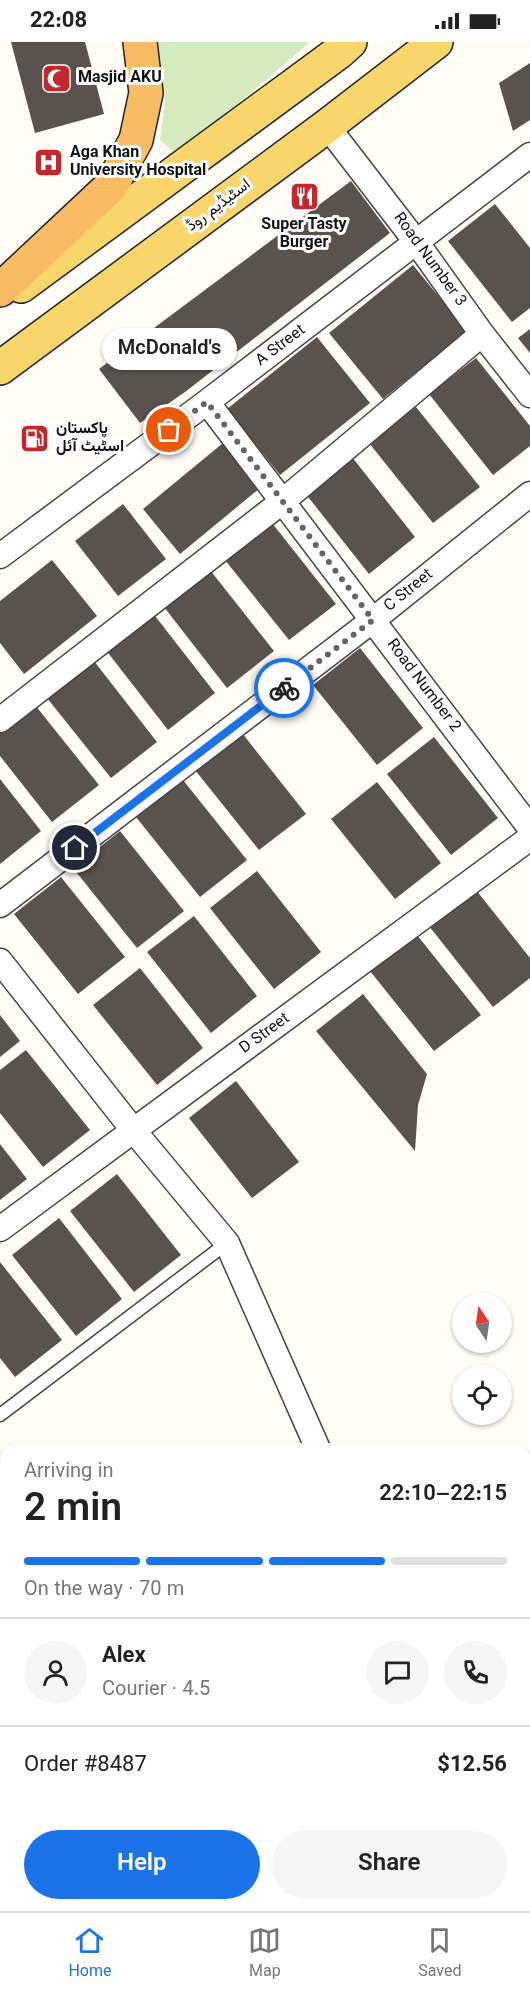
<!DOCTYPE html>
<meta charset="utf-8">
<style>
:root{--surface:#fff;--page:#f6f6f6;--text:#222;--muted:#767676;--line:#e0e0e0;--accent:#1a73e8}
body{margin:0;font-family:Georgia,Vazirmatn,serif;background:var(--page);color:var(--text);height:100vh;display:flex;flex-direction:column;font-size:22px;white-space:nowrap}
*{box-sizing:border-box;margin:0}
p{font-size:20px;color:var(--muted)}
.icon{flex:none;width:33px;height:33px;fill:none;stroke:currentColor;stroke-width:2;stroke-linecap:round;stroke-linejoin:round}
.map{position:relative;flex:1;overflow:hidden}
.side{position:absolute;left:0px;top:1401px;width:531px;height:468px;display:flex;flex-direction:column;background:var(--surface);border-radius:18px 18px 0 0;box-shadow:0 2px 4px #0004}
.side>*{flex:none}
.needle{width:39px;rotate:347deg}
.tools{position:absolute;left:452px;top:1251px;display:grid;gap:12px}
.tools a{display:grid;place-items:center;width:60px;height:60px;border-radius:50%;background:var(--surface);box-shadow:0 2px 4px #0004;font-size:30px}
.pin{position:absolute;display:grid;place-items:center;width:51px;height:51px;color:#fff;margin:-26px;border:3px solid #fff;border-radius:50%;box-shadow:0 2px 6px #0007}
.courier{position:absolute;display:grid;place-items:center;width:60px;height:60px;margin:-30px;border:4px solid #1a73e8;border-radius:50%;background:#fff;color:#222;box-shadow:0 2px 8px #0007}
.bubble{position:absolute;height:42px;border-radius:21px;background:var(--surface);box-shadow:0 2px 4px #0004;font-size:20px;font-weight:600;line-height:42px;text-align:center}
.overview em{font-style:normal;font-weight:600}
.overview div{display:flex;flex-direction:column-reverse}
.overview{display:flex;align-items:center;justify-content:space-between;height:102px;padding:0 24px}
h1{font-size:39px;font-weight:600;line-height:45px}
.bar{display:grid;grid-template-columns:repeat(4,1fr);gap:9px 6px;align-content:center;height:72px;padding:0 24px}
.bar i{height:8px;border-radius:4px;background:var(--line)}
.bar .selected{background:var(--accent)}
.bar p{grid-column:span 4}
.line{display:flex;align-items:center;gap:15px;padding:0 24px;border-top:2px solid var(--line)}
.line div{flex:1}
.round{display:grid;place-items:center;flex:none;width:63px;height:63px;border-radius:32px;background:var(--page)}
.cta{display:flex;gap:12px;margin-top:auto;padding:12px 24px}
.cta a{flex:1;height:69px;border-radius:36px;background:var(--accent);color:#fff;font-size:24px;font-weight:600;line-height:69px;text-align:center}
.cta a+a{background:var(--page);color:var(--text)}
.status{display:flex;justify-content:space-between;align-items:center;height:42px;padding:0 30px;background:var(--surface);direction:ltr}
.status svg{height:16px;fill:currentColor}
.tab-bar{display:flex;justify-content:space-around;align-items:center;height:84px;border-top:2px solid var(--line);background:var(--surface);font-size:16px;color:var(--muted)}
.tab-bar a{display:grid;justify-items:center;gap:3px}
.tab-bar .selected{color:var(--accent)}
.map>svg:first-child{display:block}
.green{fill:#d5ebbd}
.building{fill:#5a524d}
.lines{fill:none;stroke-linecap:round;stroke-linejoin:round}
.service-casing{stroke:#444;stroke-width:15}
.minor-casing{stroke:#444;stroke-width:27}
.primary-casing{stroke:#222;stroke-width:36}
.trunk-casing{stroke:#222;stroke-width:36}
.service{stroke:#fff;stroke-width:12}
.minor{stroke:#fff;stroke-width:24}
.primary{stroke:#f9d66b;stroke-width:33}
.trunk{stroke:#f7bc64;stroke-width:33}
.done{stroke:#646461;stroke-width:6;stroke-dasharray:0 10.8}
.route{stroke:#1a73e8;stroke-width:8}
.labels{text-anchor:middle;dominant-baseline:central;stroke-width:6;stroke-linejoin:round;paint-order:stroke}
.poi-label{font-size:16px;font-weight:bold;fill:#111;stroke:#fff;text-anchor:start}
.street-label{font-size:16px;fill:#111;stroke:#fff}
</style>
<div class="status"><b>22:08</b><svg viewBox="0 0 49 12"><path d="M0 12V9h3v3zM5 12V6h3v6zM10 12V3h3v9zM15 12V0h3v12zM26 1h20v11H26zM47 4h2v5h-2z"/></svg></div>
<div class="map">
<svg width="530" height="1869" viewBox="0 0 530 1869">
<rect width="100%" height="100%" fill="#fffdf5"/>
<!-- green -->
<path class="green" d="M 158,0 L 310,0 L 185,107 L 172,108 L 160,98 L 165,60 Z"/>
<!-- building -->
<path class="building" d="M 11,0 L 85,0 L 104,72 L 35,91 Z
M 530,21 L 530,78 L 513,89 L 499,41 Z
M 351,139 L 390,191 L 185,350 L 140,381 L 99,327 Z
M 495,162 L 530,206 L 530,266 L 512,280 L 448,199 Z
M 413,223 L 467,289 L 383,357 L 329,291 Z
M 530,287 L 530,311 L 518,296 Z
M 317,295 L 370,361 L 280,433 L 227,367 Z
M 476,316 L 530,384 L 530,404 L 493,433 L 429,352 Z
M 416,365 L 480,445 L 433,481 L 369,401 Z
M 223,401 L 260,446 L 180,512 L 143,467 Z
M 352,415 L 415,495 L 369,532 L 305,451 Z
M 123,462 L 166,517 L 118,554 L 75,499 Z
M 272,481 L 336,562 L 289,598 L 225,518 Z
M 52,518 L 97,574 L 24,632 L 0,601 L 0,559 Z
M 210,528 L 274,609 L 227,646 L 164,565 Z
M 152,570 L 215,651 L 168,688 L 105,607 Z
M 360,606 L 423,686 L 377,723 L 313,643 Z
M 94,619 L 157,700 L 111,736 L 47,656 Z
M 35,663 L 99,743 L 52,780 L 0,714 L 0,690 Z
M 242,691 L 306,772 L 259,808 L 195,728 Z
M 434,695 L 498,776 L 451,813 L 387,732 Z
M 0,737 L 41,789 L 0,822 Z
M 183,738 L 247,818 L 200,855 L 136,775 Z
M 377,740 L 441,821 L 395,857 L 331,777 Z
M 120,789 L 184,869 L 137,906 L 73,826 Z
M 257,829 L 321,910 L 274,947 L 210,866 Z
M 61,835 L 125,915 L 78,952 L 14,872 Z
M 476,848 L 530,916 L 530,936 L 493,965 L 429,884 Z
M 194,874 L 257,954 L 211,991 L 147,910 Z
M 417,893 L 481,973 L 434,1009 L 370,929 Z
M 140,926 L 203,1006 L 157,1043 L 93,963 Z
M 363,952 L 427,1032 L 418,1063 L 415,1109 L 316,989 Z
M 0,973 L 20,999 L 0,1015 Z
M 26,1008 L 90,1088 L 43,1125 L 0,1071 L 0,1028 Z
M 236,1039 L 299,1120 L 252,1156 L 189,1076 Z
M 0,1102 L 27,1137 L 0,1158 Z
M 117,1132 L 181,1213 L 134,1250 L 70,1169 Z
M 59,1176 L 122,1257 L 76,1294 L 12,1213 Z
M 0,1220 L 62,1298 L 15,1335 L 0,1316 Z"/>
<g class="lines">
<defs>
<path id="service" d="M 0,1373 L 227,1201
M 383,1863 L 385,1869"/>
<path id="minor" d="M 327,84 L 417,201 L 482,292 L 530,353
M 207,360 L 530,786
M 0,514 L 207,360 L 530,113
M 0,678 L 283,459 L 482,292
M 0,863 L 373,578 L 530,452
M 0,919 L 134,1089 L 227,1201 L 318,1407
M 0,1187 L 530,796"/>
<path id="primary" d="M 21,244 L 339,10 L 350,0
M 0,326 L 327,84 L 436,0"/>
<path id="trunk" d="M 0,248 L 111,144 L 136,98 L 146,51 L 140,0"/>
</defs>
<!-- service casing -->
<use href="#service" class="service-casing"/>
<!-- minor casing -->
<use href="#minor" class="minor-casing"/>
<!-- primary casing -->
<use href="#primary" class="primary-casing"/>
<!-- trunk casing -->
<use href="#trunk" class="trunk-casing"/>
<!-- service -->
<use href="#service" class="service"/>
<!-- minor -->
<use href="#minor" class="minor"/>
<!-- primary -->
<use href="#primary" class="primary"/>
<!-- trunk -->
<use href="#trunk" class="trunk"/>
</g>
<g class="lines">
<!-- done -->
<path class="done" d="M 169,388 L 207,360 L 373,578 L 284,646"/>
<!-- route -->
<path class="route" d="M 75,806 L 284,646"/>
</g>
<!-- icons -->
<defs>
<symbol id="mosque-square" viewBox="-11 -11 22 22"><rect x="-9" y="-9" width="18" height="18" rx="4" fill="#c4262e" stroke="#fff"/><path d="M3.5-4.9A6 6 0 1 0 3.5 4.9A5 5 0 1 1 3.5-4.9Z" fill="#fff"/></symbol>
<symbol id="hospital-square" viewBox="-11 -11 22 22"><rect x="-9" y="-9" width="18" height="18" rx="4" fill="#c4262e" stroke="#fff"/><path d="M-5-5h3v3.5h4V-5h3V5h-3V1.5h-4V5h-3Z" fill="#fff"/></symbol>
<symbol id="restaurant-square" viewBox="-11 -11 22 22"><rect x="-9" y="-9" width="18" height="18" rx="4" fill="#c4262e" stroke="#fff"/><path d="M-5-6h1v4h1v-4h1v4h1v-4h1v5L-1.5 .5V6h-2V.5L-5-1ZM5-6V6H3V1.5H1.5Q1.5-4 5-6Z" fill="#fff"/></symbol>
<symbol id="fuel-square" viewBox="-11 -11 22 22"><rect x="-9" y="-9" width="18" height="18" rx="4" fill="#c4262e" stroke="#fff"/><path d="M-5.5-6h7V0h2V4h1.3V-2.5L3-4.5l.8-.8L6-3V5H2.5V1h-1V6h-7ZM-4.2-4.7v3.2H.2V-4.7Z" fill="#fff"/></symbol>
</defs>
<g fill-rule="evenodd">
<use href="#mosque-square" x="40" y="20" width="33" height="33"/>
<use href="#hospital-square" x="32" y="104" width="33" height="33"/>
<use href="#restaurant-square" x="288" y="138" width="33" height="33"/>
<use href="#fuel-square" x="18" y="380" width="33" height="33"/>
</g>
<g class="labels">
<!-- poi labels -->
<g class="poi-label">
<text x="78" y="36">Masjid AKU</text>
<text x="70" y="111">Aga Khan<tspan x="70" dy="18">University Hospital</tspan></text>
<text x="304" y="183" text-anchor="middle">Super Tasty<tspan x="304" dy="18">Burger</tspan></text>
<text x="56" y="387">پاکستان<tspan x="56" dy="18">اسٹیٹ آئل</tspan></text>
</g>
<!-- street labels -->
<g class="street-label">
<text transform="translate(219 164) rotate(-37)">اسٹیڈیم روڈ</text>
<text transform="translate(429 218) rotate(54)">Road Number 3</text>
<text transform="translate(281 304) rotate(-37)">A Street</text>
<text transform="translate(409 549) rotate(-39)">C Street</text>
<text transform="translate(423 644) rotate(53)">Road Number 2</text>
<text transform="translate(265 992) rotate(-36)">D Street</text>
</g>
</g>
</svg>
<div class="tools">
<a><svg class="needle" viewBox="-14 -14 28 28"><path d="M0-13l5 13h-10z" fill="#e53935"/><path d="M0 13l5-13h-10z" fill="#767676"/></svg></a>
<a><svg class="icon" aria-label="locate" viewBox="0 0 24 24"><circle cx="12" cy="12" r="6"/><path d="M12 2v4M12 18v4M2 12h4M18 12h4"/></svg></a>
</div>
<div class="pin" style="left:169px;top:388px;background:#ea580c"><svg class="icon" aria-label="bag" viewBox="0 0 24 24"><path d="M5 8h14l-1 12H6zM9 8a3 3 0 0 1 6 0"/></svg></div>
<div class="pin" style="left:75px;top:806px;background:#1f2937"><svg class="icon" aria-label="home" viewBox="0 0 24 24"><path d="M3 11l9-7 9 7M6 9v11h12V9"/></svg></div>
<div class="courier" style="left:284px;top:646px"><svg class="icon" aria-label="bike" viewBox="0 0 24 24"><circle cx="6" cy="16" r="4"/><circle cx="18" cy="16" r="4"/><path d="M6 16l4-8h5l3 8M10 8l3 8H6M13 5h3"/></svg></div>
<div class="bubble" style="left:102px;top:286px;width:135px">McDonald's</div>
<section class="side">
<div class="overview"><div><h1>2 min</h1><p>Arriving in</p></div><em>22:10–22:15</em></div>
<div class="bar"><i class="selected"></i><i class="selected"></i><i class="selected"></i><i></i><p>On the way · 70 m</p></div>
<div class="line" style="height:108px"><a class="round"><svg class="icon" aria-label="person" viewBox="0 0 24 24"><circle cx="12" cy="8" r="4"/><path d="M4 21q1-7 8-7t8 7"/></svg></a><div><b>Alex</b><p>Courier · 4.5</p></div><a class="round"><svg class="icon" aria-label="chat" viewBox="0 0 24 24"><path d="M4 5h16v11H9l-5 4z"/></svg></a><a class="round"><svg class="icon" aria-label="phone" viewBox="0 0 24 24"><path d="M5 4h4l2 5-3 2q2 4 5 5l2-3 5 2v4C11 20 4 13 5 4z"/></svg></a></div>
<div class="line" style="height:78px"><div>Order #8487</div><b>$12.56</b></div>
<div class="cta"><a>Help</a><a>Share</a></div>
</section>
</div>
<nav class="tab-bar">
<a class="selected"><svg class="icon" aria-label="home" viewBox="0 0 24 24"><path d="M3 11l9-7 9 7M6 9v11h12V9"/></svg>Home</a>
<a><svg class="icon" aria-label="map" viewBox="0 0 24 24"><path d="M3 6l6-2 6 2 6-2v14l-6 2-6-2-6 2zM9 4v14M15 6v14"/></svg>Map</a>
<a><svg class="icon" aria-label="saved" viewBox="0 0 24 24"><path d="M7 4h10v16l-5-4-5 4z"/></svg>Saved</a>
</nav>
